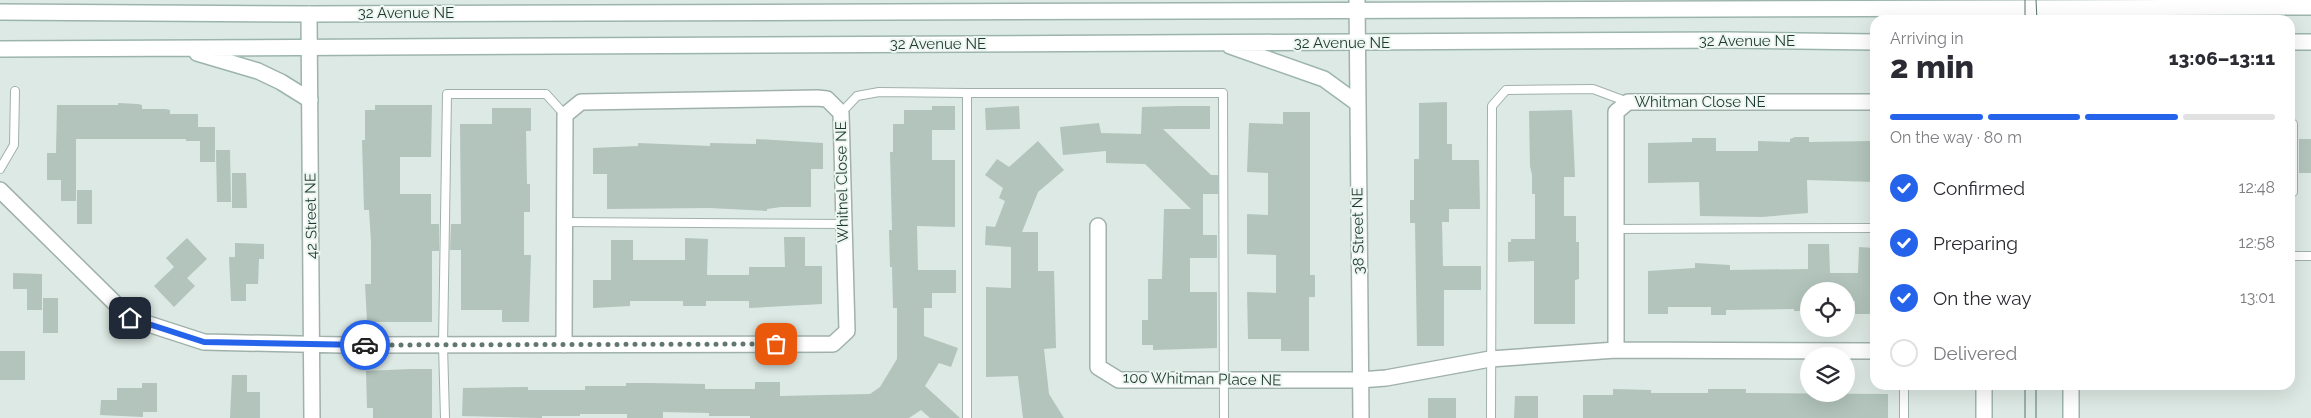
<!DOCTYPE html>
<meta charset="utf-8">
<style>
:root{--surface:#fff;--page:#f7f7f7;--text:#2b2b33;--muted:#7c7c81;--line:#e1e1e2;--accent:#2563eb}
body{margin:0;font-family:Raleway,sans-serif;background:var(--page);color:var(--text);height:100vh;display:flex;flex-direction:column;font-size:19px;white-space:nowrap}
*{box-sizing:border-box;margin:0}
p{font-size:16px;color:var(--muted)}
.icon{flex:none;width:28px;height:28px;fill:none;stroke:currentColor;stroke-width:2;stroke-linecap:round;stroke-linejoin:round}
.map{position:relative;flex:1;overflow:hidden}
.details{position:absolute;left:1870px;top:15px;width:425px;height:375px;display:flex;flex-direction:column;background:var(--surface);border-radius:15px;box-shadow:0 5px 20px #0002}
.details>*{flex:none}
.fabs{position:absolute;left:1800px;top:282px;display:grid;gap:10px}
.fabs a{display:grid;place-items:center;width:55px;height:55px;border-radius:50%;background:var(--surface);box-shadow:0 5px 20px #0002;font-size:25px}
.pin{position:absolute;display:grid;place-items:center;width:42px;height:42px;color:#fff;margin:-21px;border-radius:10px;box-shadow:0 2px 8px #0006}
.courier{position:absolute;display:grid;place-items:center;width:50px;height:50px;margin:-25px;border:4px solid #2563eb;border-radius:50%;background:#fff;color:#222;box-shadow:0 1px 6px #0007}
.summary em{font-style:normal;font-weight:800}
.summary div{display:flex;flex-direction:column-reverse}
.summary{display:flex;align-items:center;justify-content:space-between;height:85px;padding:0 20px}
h1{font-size:32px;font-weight:800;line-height:38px}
.bar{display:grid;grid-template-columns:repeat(4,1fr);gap:8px 5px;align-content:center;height:60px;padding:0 20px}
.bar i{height:6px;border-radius:4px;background:var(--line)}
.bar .current{background:var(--accent)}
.bar p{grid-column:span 4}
ol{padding:0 20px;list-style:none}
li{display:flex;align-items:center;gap:15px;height:55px}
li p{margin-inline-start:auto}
li .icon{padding:5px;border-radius:50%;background:var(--accent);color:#fff;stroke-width:4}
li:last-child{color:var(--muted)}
li i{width:28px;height:28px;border:2px solid var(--line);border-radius:50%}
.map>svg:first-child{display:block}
.building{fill:#b2c4bc}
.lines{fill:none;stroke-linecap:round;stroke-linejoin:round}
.lane-casing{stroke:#a0b1ab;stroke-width:10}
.street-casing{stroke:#a0b1ab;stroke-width:18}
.secondary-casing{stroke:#9cb5ac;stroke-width:18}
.lane{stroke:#fff;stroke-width:8}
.street{stroke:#fff;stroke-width:15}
.secondary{stroke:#fff;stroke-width:15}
.tram{stroke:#58756d;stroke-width:1}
.done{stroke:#617770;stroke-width:5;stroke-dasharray:0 9}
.route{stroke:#2563eb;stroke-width:6}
.labels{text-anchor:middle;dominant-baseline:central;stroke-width:4;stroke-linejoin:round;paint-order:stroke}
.street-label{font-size:15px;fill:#1e3931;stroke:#edf6f1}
</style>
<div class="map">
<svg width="2311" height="418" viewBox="0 0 2311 418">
<rect width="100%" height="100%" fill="#dde9e4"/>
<!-- building -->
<path class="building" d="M 1447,102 L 1447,144 L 1452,144 L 1452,160 L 1479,160 L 1480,209 L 1449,209 L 1449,222 L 1442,222 L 1443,266 L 1481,266 L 1481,290 L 1444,290 L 1444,346 L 1417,346 L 1415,223 L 1410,223 L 1410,200 L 1414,200 L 1414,159 L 1419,159 L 1419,103 Z
M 118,103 L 138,104 L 142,105 L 142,109 L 166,109 L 170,110 L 170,114 L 198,114 L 198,127 L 215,127 L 215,162 L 200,162 L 200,141 L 186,141 L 186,139 L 76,139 L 76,201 L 61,201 L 61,180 L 47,180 L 47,153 L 56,153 L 57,105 L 118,105 Z
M 375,105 L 432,105 L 431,157 L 400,157 L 400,194 L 431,194 L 431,224 L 439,224 L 439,251 L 432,251 L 432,322 L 367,322 L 365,284 L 371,284 L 371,242 L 369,210 L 364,210 L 362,140 L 365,140 L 365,110 L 375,110 Z
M 932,106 L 955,106 L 955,130 L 932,130 L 932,160 L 955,160 L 955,227 L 917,226 L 918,270 L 956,270 L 956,293 L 932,293 L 932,308 L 924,308 L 924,336 L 958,348 L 951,367 L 939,363 L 925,386 L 960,418 L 930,418 L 921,410 L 909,418 L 750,418 L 750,416 L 709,416 L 709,413 L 663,412 L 663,418 L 627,418 L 627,414 L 580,414 L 580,416 L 542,416 L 542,418 L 462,416 L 463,388 L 528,387 L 528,390 L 585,390 L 585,386 L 626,386 L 626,383 L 650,383 L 705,384 L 705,389 L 755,389 L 755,382 L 780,382 L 780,396 L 870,394 L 880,387 L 897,359 L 897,308 L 893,308 L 892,267 L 890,267 L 889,230 L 892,230 L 890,152 L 893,152 L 893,124 L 904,124 L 904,110 L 932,110 Z
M 1019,106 L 1020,129 L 986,130 L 985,108 Z
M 1181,106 L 1210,106 L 1210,129 L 1163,129 L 1211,175 L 1218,175 L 1218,194 L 1203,194 L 1203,235 L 1217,235 L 1217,258 L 1190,258 L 1190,292 L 1217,292 L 1217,348 L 1153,350 L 1153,345 L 1142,345 L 1142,320 L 1148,320 L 1148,279 L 1162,279 L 1164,209 L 1191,209 L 1145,164 L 1106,163 L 1106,151 L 1063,155 L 1060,127 L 1099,123 L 1101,133 L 1141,134 L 1142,107 Z
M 492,108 L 531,108 L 531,131 L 526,131 L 527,184 L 530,184 L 530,212 L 524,212 L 524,255 L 531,255 L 529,322 L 502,322 L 502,310 L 461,310 L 461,250 L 450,250 L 451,224 L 461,224 L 460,124 L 492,124 Z
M 1572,110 L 1575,177 L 1564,177 L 1564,216 L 1576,216 L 1576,242 L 1579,242 L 1579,279 L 1575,280 L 1575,324 L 1534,324 L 1534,261 L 1508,262 L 1508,242 L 1511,242 L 1511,239 L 1535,239 L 1535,194 L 1532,194 L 1532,175 L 1530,166 L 1529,111 Z
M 1283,112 L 1310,112 L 1310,275 L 1315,275 L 1315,297 L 1309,297 L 1309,351 L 1281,351 L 1281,339 L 1248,339 L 1247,292 L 1276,293 L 1276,255 L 1247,254 L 1247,214 L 1268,215 L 1268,173 L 1247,172 L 1249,123 L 1283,124 Z
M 1795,137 L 1809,137 L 1809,142 L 1875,141 L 1875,182 L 1807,180 L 1808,213 L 1762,217 L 1700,216 L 1699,182 L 1648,183 L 1648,143 L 1692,142 L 1692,138 L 1716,138 L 1716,151 L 1758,151 L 1758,141 L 1790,142 L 1790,139 Z
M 756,139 L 823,143 L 823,169 L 811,169 L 811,207 L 781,207 L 767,209 L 767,211 L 709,208 L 607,209 L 607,174 L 593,174 L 593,148 L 638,146 L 638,143 L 710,146 L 710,143 L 756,144 Z
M 2299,139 L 2311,139 L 2311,173 L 2299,173 Z
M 1038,141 L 1064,170 L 1038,192 L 1022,232 L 1038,232 L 1038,271 L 1054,271 L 1056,348 L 1044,349 L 1049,394 L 1064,418 L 1023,418 L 1018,376 L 986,377 L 986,287 L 1011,288 L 1011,247 L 985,245 L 986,226 L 995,227 L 1005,201 L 999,198 L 1003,188 L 985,175 L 997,159 L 1009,167 Z
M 216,150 L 230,150 L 231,202 L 217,202 Z
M 232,173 L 246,173 L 247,208 L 232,208 Z
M 77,190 L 92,190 L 92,224 L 77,224 Z
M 784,237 L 805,237 L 805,266 L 822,266 L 822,304 L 749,308 L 749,301 L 706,301 L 706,306 L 683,306 L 683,301 L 630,301 L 630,306 L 593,308 L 593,280 L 611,280 L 611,240 L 633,240 L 633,260 L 685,260 L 685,238 L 708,239 L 707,275 L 749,275 L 749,267 L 785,267 Z
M 187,238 L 207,259 L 187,278 L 195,286 L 174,307 L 154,286 L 174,267 L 166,258 Z
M 235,243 L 264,244 L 264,259 L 259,259 L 258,284 L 246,284 L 246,301 L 231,301 L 229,257 L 235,257 Z
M 1808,244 L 1829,244 L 1830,273 L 1858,273 L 1859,247 L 1875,248 L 1875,314 L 1855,314 L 1855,301 L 1846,301 L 1846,291 L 1809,291 L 1809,311 L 1794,311 L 1794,309 L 1726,310 L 1726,315 L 1711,315 L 1711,307 L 1668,307 L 1668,314 L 1648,314 L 1648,271 L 1695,268 L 1695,263 L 1730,265 L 1730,270 L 1808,269 Z
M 13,273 L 42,274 L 42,310 L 27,310 L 27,289 L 13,289 Z
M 43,298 L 58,298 L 58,333 L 43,333 Z
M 0,351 L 25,351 L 25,380 L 0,380 Z
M 410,369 L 432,369 L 432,418 L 373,418 L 373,408 L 367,408 L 366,371 Z
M 232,375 L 247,375 L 247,392 L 260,392 L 260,418 L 230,418 Z
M 142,383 L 157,383 L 157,412 L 143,412 L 143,417 L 100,415 L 101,400 L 117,400 L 117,388 L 142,388 Z
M 1613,389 L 1651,390 L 1651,393 L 1708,393 L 1708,389 L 1746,389 L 1746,393 L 1888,394 L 1888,418 L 1583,418 L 1583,395 L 1613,395 Z
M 1515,396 L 1538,396 L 1538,418 L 1514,418 Z
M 1428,398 L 1456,398 L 1456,418 L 1428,418 Z"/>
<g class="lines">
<defs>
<path id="lane" d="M 841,113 L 857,96 L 879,92 L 967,93
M 2293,124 L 2293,192
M 0,169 L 14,145 L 15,91
M 564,222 L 843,224
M 1615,229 L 1875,228
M 2290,256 L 2311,256
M 1904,385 L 1904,418
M 445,418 L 443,345 L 447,94 L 546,94 L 565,115
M 967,418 L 967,93 L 1223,93 L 1224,418
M 1491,418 L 1492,106 L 1506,90 L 1593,89 L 1628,102"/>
<path id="street" d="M 1357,0 L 1361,418
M 309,14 L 312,418
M 1875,102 L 1628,102 L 1616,112 L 1616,350 L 1875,351
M 0,190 L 130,318 L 204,342 L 342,345 L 833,344 L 847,331 L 841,113 L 827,99 L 817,98 L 581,102 L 565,115 L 564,345
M 1098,226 L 1098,367 L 1119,380 L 1360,380 L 1386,378 L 1490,359 L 1616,350"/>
<path id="secondary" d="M 0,12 L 309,14 L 2311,7
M 2290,42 L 2311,42
M 1230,46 L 1324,79 L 1357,103
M 0,49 L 1728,40 L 1875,42
M 197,53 L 258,71 L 281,82 L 310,100
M 1984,385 L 1984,418
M 2071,385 L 2071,418"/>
</defs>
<!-- lane casing -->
<use href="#lane" class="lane-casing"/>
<!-- street casing -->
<use href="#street" class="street-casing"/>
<!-- secondary casing -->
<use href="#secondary" class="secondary-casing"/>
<!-- lane -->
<use href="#lane" class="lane"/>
<!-- street -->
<use href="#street" class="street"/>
<!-- secondary -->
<use href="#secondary" class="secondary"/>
<!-- tram -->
<path class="tram" d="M 2036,0 L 2037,20
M 2025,20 L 2025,0
M 2025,385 L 2025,418
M 2036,418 L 2036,385"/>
</g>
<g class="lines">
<!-- done -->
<path class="done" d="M 365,345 L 776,344"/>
<!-- route -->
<path class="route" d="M 130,318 L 204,342 L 365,345"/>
</g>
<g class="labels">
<!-- street labels -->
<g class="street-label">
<text x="406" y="13">32 Avenue NE</text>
<text x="1747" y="41">32 Avenue NE</text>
<text x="1342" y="43">32 Avenue NE</text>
<text x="938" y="44">32 Avenue NE</text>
<text x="1700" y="102">Whitman Close NE</text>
<text transform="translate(842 182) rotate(-91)">Whitnel Close NE</text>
<text transform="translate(311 216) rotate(-91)">42 Street NE</text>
<text transform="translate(1358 231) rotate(-91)">38 Street NE</text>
<text transform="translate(1202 379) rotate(1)">100 Whitman Place NE</text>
</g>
</g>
</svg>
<div class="fabs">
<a><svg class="icon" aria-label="locate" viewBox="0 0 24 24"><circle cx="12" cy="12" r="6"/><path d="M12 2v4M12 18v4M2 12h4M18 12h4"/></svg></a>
<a><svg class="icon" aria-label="layers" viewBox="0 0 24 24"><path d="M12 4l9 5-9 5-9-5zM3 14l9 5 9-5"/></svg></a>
</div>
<div class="pin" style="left:776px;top:344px;background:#ea580c"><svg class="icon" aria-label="bag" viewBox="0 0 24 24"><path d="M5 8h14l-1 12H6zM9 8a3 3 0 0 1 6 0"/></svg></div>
<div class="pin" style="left:130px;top:318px;background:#1f2937"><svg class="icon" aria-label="home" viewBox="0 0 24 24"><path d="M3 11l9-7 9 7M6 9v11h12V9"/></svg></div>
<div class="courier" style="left:365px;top:345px"><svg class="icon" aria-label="car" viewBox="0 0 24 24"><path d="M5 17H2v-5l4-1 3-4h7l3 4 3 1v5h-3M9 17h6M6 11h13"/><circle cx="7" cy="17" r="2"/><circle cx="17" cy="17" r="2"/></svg></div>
<section class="details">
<div class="summary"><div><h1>2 min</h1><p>Arriving in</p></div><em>13:06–13:11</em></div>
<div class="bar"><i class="current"></i><i class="current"></i><i class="current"></i><i></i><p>On the way · 80 m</p></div>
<ol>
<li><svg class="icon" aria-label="check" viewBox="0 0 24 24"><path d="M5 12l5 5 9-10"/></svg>Confirmed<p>12:48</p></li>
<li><svg class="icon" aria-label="check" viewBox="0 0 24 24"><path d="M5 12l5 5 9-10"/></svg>Preparing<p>12:58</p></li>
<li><svg class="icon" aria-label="check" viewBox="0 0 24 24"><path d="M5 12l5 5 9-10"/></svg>On the way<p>13:01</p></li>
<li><i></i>Delivered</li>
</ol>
</section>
</div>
